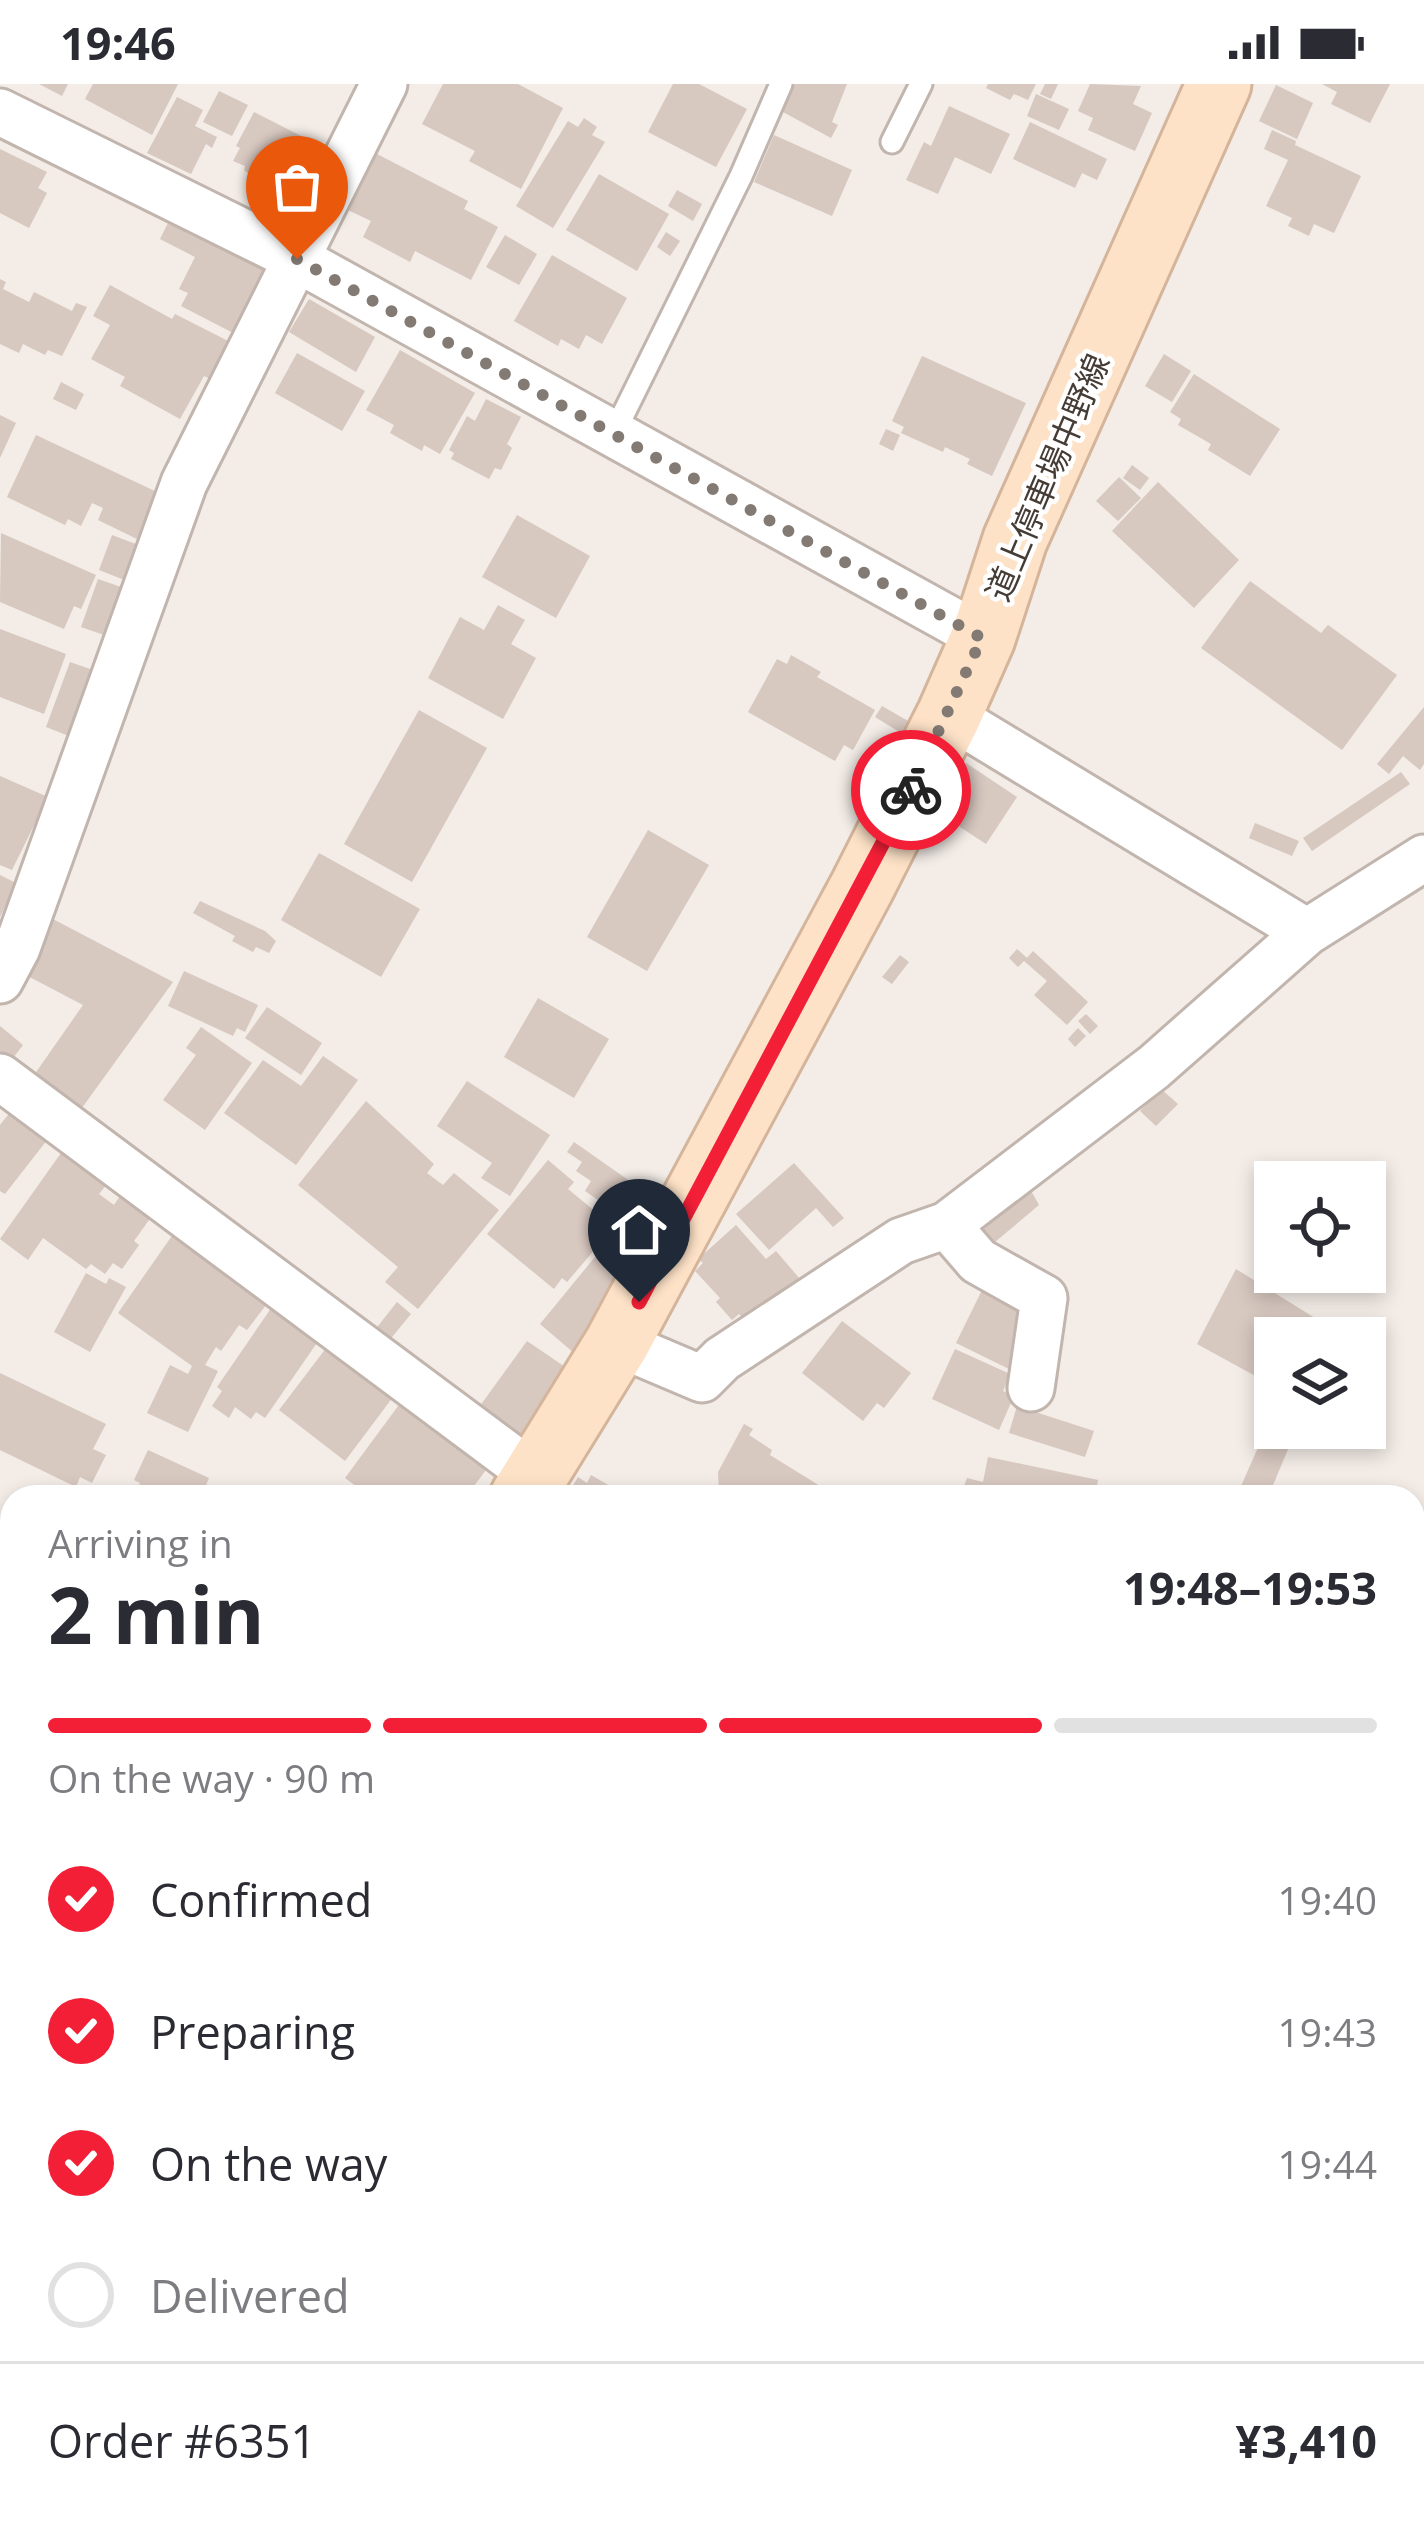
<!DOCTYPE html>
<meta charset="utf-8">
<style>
:root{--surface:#fff;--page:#f7f7f7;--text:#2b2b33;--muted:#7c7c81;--line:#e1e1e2;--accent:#f21f37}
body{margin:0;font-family:"Open Sans","Noto Sans JP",sans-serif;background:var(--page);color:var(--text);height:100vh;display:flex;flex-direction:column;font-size:45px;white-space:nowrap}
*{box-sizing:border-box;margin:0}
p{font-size:39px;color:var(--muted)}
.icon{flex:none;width:66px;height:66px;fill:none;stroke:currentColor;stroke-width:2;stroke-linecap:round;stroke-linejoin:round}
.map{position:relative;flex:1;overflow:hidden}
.sheet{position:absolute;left:0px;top:1401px;width:1425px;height:1059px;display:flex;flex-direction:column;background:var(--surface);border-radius:36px 36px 0 0;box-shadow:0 6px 18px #0003}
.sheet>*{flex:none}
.controls{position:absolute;left:1254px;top:1077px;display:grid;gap:24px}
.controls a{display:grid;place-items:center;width:132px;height:132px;border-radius:0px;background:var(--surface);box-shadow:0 6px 18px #0003;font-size:60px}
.pin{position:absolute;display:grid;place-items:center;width:102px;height:102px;color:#fff;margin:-123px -51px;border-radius:50% 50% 50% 0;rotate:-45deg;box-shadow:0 0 12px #0007}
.pin .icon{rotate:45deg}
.courier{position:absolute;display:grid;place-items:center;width:120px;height:120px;margin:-60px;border:9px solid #f21f37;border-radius:50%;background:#fff;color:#222;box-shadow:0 3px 15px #0007}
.headline em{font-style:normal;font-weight:700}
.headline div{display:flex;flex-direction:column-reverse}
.headline{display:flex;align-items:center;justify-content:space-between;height:204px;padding:0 48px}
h1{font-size:78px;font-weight:700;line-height:90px}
.bar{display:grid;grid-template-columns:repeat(4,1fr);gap:18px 12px;align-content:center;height:144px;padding:0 48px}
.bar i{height:15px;border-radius:9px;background:var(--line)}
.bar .current{background:var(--accent)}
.bar p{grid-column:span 4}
.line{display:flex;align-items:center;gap:30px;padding:0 48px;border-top:3px solid var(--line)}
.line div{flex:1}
ol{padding:0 48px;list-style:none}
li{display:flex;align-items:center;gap:36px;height:132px}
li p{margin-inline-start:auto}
li .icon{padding:12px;border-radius:50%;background:var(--accent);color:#fff;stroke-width:4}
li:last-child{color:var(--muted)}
li i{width:66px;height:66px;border:6px solid var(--line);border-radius:50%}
.status{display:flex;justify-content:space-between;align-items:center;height:84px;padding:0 60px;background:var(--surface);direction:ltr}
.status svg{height:33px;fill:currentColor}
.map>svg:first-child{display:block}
.building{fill:#d7c8c0}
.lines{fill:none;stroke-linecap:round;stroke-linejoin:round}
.lane-casing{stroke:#c1b5ad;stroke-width:27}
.street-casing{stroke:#c1b5ad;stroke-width:51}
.secondary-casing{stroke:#d4b59b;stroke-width:69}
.lane{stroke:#fff;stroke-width:21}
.street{stroke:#fff;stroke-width:45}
.secondary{stroke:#fde2c7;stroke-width:63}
.done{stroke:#837a74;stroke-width:12;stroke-dasharray:0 21.6}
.route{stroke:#f21f37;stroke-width:15}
.labels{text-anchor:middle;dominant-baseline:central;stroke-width:9;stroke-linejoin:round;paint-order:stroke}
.street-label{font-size:33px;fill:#463c36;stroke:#fff}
</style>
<div class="status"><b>19:46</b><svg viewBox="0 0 49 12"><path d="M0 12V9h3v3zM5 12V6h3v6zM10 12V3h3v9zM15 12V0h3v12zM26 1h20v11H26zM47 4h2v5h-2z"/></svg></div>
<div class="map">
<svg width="1424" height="2459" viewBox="0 0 1424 2459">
<rect width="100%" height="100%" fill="#f3ece7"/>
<!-- building -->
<path class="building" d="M 39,0 L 68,0 L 62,12 Z
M 93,0 L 178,0 L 152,51 L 85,15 Z
M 443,0 L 518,0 L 563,24 L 521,105 L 469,77 L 475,67 L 422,40 Z
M 673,0 L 699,0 L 747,25 L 716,83 L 648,48 Z
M 795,0 L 847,0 L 832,38 L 838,41 L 831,54 L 783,28 Z
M 988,0 L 1036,0 L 1028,16 L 1014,10 L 1010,16 L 986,4 Z
M 1045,0 L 1058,0 L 1051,15 L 1040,10 Z
M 1090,0 L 1141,2 L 1133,20 L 1152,29 L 1135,67 L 1088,46 L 1093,34 L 1078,27 Z
M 1322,0 L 1390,0 L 1370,39 L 1331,20 L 1337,8 Z
M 1276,1 L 1313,19 L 1297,55 L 1259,37 Z
M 219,7 L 248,21 L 232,52 L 203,38 Z
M 1036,10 L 1069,25 L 1059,46 L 1027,32 Z
M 177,13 L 203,26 L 195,42 L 217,53 L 212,64 L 206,60 L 191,90 L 147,69 Z
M 949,22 L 1010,50 L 991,90 L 955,73 L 938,110 L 906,96 L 924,58 L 931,62 Z
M 254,28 L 315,59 L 297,93 L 314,101 L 300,128 L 278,117 L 282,109 L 257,96 L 244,86 L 245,82 L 233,77 L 240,64 L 236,62 Z
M 584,34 L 597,43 L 592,51 L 605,58 L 553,144 L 516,122 L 568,37 L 578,43 Z
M 1030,38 L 1107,75 L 1097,96 L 1082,89 L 1075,104 L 1013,75 Z
M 1272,46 L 1296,57 L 1295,61 L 1361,92 L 1334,149 L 1314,140 L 1309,152 L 1288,142 L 1292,134 L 1266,122 L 1288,76 L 1264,65 Z
M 774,51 L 852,86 L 832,132 L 754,98 Z
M 0,65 L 47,88 L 38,104 L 47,109 L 29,144 L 0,129 Z
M 377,70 L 468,117 L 464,125 L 498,143 L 471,196 L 415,167 L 410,178 L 363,153 L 371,137 L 348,126 Z
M 599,90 L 669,130 L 637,187 L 566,146 Z
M 677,106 L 702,120 L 693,137 L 668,122 Z
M 168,139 L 271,189 L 239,252 L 181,222 L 188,209 L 179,205 L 195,173 L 160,155 Z
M 666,148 L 680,157 L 670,172 L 657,163 Z
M 505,151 L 537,170 L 519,201 L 486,183 Z
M 552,171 L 627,214 L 602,260 L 586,251 L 579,265 L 561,255 L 558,262 L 514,237 Z
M 0,195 L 6,198 L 3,205 L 29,218 L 34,208 L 72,227 L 76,219 L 87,223 L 62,272 L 48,266 L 45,271 L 23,260 L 19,269 L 0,260 Z
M 110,201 L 172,235 L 175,230 L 236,261 L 215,297 L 204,292 L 180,335 L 120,302 L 125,293 L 91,275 L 110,241 L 93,232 Z
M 309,215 L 375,253 L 356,288 L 289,248 Z
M 400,266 L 475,309 L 440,370 L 424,361 L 422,367 L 390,349 L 394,341 L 366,326 Z
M 297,269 L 365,307 L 342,347 L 275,309 Z
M 1164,270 L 1191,287 L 1172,318 L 1145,302 Z
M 922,272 L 1026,319 L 992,392 L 967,380 L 970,375 L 945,363 L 943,368 L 901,349 L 904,343 L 892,337 Z
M 1194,290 L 1280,345 L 1250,392 L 1208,366 L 1211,360 L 1178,341 L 1181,335 L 1170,328 Z
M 61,298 L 84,310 L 76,326 L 53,315 Z
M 486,315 L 521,333 L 507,360 L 512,364 L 501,386 L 495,384 L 489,395 L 451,375 L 454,369 L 449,366 L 467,332 L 475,337 Z
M 0,331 L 16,339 L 0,374 Z
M 886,345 L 900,351 L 893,367 L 879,360 Z
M 36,351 L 159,409 L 137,455 L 98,436 L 103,424 L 92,419 L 81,442 L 68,435 L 65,441 L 7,413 Z
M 1132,381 L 1149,394 L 1140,406 L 1123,394 Z
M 1119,393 L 1141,414 L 1118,437 L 1096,417 Z
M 1158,398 L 1239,476 L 1194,524 L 1112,447 Z
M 517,431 L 590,472 L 556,534 L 482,493 Z
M 1,449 L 96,491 L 81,525 L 74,522 L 64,545 L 0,518 Z
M 112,451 L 141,462 L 127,497 L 99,486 Z
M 98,495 L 124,504 L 107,552 L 81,543 Z
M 1250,497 L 1321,549 L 1328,541 L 1397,591 L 1342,666 L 1201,564 Z
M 498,521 L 525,536 L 511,560 L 536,574 L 503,635 L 428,594 L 460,533 L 484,546 Z
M 0,545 L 66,570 L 44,630 L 0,613 Z
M 791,571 L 821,588 L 817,593 L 875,626 L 853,666 L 844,661 L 835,677 L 748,628 L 777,575 L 787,580 Z
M 70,578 L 93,586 L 69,652 L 46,643 Z
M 882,622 L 908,637 L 901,649 L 875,633 Z
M 1424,623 L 1424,680 L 1420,686 L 1403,672 L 1389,690 L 1377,680 Z
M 419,626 L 487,664 L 412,798 L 344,760 Z
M 966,679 L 1017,713 L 986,760 L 954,739 L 952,742 L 933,730 Z
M 1401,688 L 1410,700 L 1312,767 L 1303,754 Z
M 0,692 L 48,713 L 12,786 L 0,781 Z
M 1255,739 L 1299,757 L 1292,772 L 1249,754 Z
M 648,746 L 709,781 L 647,887 L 587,853 Z
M 319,769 L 420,825 L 381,893 L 281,836 Z
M 0,791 L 16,799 L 0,833 Z
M 200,817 L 265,847 L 276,857 L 269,869 L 256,863 L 253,868 L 232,857 L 235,852 L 193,829 Z
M 49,833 L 173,898 L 79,1028 L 32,994 L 83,921 L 20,888 Z
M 1017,865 L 1027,874 L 1033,867 L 1088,918 L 1067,941 L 1034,911 L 1047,897 L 1024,877 L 1018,883 L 1009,874 Z
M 900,871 L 909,878 L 892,900 L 882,893 Z
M 184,887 L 258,921 L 245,948 L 237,944 L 233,952 L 168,922 Z
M 538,914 L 609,955 L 574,1014 L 504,973 Z
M 267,923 L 322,959 L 301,991 L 245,954 Z
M 1086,930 L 1098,942 L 1090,950 L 1078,937 Z
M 0,942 L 23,961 L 10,978 L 0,969 Z
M 201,943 L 252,979 L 205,1046 L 163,1016 L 196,971 L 186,964 Z
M 1078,944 L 1086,952 L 1075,963 L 1068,955 Z
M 323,972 L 358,996 L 296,1081 L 224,1029 L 263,976 L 301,1002 Z
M 467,997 L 550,1051 L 510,1112 L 481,1094 L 492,1079 L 437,1042 Z
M 1161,1005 L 1178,1020 L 1156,1042 L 1140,1027 Z
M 366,1017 L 434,1080 L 427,1089 L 443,1101 L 454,1089 L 499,1126 L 418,1225 L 385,1198 L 398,1183 L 298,1101 Z
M 15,1022 L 51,1051 L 5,1110 L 0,1107 L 0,1041 Z
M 574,1058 L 641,1105 L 621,1132 L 585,1107 L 591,1097 L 576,1087 L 582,1078 L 567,1068 Z
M 66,1062 L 111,1095 L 99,1110 L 114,1121 L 124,1106 L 154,1129 L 134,1157 L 139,1161 L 122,1185 L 113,1179 L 105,1190 L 91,1180 L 86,1185 L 43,1154 L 28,1176 L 0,1155 Z
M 548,1076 L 574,1098 L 568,1105 L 614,1143 L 567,1198 L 562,1194 L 554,1205 L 487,1150 Z
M 794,1079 L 844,1134 L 833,1143 L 816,1124 L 769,1166 L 736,1130 Z
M 1029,1103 L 1039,1121 L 989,1163 L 976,1148 Z
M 736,1141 L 766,1175 L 776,1167 L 800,1195 L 749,1241 L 739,1230 L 732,1236 L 716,1218 L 720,1214 L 695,1187 L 703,1179 L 698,1175 Z
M 176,1146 L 262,1208 L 257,1214 L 266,1221 L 247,1246 L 239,1241 L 221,1267 L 216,1263 L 205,1281 L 218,1287 L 188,1348 L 147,1329 L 170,1281 L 188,1290 L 192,1282 L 118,1229 Z
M 604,1162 L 630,1183 L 597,1223 L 606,1230 L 574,1269 L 540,1240 Z
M 1236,1185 L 1323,1239 L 1318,1254 L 1275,1254 L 1275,1295 L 1270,1300 L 1197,1260 Z
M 86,1189 L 106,1200 L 109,1194 L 126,1203 L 90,1268 L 54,1248 Z
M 984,1202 L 1038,1229 L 1011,1286 L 956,1259 Z
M 397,1218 L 411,1230 L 388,1258 L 374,1247 Z
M 274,1220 L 321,1253 L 265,1334 L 256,1328 L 251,1335 L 235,1323 L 229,1334 L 212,1322 L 222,1307 L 217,1303 Z
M 842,1237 L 911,1289 L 884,1324 L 877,1319 L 863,1337 L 802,1289 Z
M 527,1257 L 574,1289 L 524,1359 L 477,1326 Z
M 330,1259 L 396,1309 L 345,1377 L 279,1326 Z
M 955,1265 L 1010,1290 L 1003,1307 L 1014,1312 L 999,1346 L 932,1315 Z
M 0,1289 L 106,1340 L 93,1365 L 106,1371 L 92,1399 L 80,1393 L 76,1403 L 0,1366 Z
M 404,1314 L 491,1379 L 466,1413 L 395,1413 L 383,1404 L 377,1413 L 371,1413 L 345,1394 Z
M 1017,1322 L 1094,1347 L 1085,1373 L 1009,1349 Z
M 744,1340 L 753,1345 L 749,1351 L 772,1366 L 770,1371 L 820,1402 L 813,1413 L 729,1413 L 719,1407 L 718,1388 Z
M 1263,1352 L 1289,1363 L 1268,1413 L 1248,1413 L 1238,1409 Z
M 148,1366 L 209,1394 L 201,1413 L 127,1413 L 130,1406 L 136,1409 L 140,1399 L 134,1396 Z
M 988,1373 L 1098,1396 L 1095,1413 L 960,1413 L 967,1394 L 983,1398 Z
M 591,1391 L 629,1413 L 566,1413 L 578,1393 L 587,1399 Z
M 1415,1442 L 1424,1447 L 1424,1504 L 1413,1498 Z
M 1414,1689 L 1424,1694 L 1424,1707 L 1413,1733 Z
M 0,1693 L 12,1698 L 9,1843 L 0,1839 Z
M 1424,1715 L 1424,1752 L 1413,1747 Z
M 1424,1778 L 1424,1832 L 1413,1828 L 1413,1805 Z
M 0,1860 L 12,1864 L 12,1912 L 0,1933 Z
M 12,1922 L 12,1988 L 8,1986 L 0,2000 L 0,1943 Z
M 1413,2100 L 1424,2107 L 1424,2168 L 1413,2161 Z
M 12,2174 L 12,2267 L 0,2287 L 0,2195 Z
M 3,2301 L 12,2305 L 12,2422 L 0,2416 Z
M 62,2448 L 73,2448 L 95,2459 L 56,2459 Z
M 230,2448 L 381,2448 L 388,2459 L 356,2459 L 351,2452 L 347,2459 L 255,2459 Z
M 1065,2448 L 1109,2448 L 1104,2459 L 1060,2459 Z
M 1144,2448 L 1222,2448 L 1217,2459 L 1142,2459 Z"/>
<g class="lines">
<defs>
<path id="lane" d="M 892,58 L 921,0
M 613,351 L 741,92 L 781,0"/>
<path id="street" d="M 0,28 L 297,175 L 983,554
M 949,631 L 1307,848
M 0,896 L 17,864 L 184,399 L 384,0
M 0,993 L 534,1391
M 947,1141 L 978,1177 L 1044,1214 L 1031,1304
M 617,1259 L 702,1295 L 722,1275 L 901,1157 L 947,1141 L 1154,983 L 1307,848 L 1424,774
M 1413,1544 L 1424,1549
M 1413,1858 L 1424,1864
M 0,2074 L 12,2083
M 399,2448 L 406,2459"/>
<path id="secondary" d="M 522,1413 L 617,1259 L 862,803 L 949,631 L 983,554 L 1015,456 L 1219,0
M 20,2459 L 25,2448"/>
</defs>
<!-- lane casing -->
<use href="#lane" class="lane-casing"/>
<!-- street casing -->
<use href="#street" class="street-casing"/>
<!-- secondary casing -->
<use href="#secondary" class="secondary-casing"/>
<!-- lane -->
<use href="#lane" class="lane"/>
<!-- street -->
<use href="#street" class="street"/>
<!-- secondary -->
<use href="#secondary" class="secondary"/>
</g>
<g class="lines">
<!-- done -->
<path class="done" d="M 297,175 L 982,554 L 911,706"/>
<!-- route -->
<path class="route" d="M 639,1218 L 911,706"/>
</g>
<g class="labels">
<!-- street labels -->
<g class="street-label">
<text transform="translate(1047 393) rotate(-67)">道上停車場中野線</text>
</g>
</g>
</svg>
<div class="controls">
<a><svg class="icon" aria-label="locate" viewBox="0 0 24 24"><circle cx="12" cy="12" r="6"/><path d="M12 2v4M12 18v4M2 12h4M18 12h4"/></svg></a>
<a><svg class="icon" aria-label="layers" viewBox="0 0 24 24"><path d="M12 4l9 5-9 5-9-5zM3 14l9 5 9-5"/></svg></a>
</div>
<div class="pin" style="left:297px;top:175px;background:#ea580c"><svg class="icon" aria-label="bag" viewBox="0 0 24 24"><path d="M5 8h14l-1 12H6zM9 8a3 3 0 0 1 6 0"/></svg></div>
<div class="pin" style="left:639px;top:1218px;background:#1f2937"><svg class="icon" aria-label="home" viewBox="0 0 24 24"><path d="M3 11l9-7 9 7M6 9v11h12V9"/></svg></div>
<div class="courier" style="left:911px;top:706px"><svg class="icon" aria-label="bike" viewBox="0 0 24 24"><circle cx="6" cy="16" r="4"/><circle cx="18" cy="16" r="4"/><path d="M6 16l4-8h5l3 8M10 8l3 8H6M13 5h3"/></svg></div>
<section class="sheet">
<div class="headline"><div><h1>2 min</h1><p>Arriving in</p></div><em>19:48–19:53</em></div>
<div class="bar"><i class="current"></i><i class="current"></i><i class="current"></i><i></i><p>On the way · 90 m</p></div>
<ol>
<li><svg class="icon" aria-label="check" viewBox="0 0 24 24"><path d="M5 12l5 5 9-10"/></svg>Confirmed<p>19:40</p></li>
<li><svg class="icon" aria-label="check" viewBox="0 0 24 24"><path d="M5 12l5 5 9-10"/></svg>Preparing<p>19:43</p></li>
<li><svg class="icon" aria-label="check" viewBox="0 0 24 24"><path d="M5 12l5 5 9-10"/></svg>On the way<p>19:44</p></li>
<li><i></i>Delivered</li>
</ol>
<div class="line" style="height:156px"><div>Order #6351</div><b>¥3,410</b></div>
</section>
</div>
